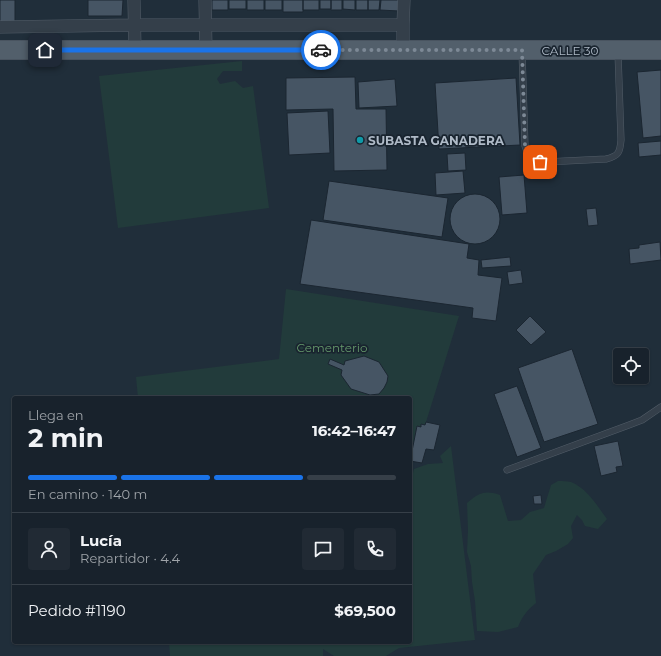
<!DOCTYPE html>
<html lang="es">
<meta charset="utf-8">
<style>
:root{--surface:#18222c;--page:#212a34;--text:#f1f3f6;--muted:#9fa4a9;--line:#363f48;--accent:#1a73e8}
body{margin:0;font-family:Montserrat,sans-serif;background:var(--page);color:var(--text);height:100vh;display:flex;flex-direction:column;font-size:15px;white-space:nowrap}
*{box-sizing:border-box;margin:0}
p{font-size:13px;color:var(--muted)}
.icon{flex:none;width:22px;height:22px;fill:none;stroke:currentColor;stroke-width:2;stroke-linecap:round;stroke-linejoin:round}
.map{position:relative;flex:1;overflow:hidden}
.sheet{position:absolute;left:12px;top:396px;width:400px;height:248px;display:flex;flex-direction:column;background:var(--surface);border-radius:4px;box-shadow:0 1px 3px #0004,0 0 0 1px var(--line)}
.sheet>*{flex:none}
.controls{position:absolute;left:613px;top:348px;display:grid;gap:8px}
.controls a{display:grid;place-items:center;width:36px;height:36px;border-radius:4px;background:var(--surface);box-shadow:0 1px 3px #0004,0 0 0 1px var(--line);font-size:20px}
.pin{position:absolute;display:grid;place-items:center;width:34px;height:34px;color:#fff;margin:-17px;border-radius:8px;box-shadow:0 2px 6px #0006}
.courier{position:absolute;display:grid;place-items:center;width:40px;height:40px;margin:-20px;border:3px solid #1a73e8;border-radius:50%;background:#fff;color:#222;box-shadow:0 1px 5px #0007}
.summary em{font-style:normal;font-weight:700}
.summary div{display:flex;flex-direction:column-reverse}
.summary{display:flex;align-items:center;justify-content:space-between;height:68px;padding:0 16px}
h1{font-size:26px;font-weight:700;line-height:30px}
.bar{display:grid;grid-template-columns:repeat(4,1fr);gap:6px 4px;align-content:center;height:48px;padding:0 16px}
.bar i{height:5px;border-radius:3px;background:var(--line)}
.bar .active{background:var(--accent)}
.bar p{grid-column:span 4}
.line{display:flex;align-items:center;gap:10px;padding:0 16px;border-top:1px solid var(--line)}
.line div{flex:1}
.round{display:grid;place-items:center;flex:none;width:42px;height:42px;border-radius:4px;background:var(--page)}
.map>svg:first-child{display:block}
.green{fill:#223b3b}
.building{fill:#465564;stroke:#1b2631}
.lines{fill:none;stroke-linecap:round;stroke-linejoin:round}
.lane-casing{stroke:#525d68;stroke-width:7}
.street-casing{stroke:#525d68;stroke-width:13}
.primary-casing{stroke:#404b57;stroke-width:20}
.lane{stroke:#343f4a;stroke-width:6}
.street{stroke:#343f4a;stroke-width:12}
.primary{stroke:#525f6b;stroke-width:19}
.done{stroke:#7d8996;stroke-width:4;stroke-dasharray:0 7.2}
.route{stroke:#1a73e8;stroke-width:5}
.culture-dot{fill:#0f9aa8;stroke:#19242f;stroke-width:1.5}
.labels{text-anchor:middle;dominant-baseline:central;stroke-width:3.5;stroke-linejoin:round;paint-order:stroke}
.street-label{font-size:12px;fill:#afbac7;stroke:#19242f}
.poi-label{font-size:12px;font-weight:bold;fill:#afbac7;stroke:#19242f;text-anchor:start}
.park-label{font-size:12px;fill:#65996b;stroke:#19242f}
</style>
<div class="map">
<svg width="661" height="656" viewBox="0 0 661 656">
<rect width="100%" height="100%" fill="#202e3a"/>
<!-- green -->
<path class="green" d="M 242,61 L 242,71 L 223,71 L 217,79 L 220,84 L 235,81 L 243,88 L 253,86 L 269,208 L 118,228 L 99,76 Z
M 286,289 L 459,316 L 426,422 L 422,443 L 410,460 L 410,398 L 138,398 L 136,377 L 279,359 Z
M 451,446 L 475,640 L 399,648 L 386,656 L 334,656 L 323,649 L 323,656 L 170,656 L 169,642 L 410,642 L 410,469 L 411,481 L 414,469 L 428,464 L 443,463 L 440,456 Z
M 558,481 C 563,481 567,481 571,482 C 588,489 597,506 607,519 L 598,529 L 585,526 L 582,520 L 577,515 L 571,526 L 573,538 L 568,544 L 556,551 L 546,555 L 533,574 L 536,603 C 527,610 522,617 518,627 L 498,632 L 477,631 L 475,601 L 472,582 L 471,566 L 467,552 L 468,530 L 467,503 C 479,493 484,490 500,495 L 508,521 L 521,520 L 530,512 L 544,508 L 551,485 Z"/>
<!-- building -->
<path class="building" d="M 0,0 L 15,0 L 15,28 L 0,28 Z
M 88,0 L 123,0 L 122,16 L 88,16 Z
M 212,0 L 228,0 L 228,10 L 212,10 Z
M 229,0 L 246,0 L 246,9 L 229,9 Z
M 247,0 L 264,0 L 264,10 L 247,10 Z
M 265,0 L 282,0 L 282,10 L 265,10 Z
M 283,0 L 303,0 L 303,12 L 283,12 Z
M 303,0 L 319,0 L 319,10 L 303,10 Z
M 320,0 L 331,0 L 331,9 L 320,9 Z
M 331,0 L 342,0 L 342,10 L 331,10 Z
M 343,0 L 355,0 L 355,10 L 343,9 Z
M 356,0 L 368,0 L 368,10 L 356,10 Z
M 368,0 L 380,0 L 379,10 L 368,10 Z
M 381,0 L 399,0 L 399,11 L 380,10 Z
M 661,70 L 661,136 L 643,138 L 637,72 Z
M 355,77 L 356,109 L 386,109 L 387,170 L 334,171 L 333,109 L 286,110 L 286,78 Z
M 516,78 L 520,145 L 439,149 L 435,83 Z
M 395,79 L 397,106 L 359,108 L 358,82 Z
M 328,111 L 330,153 L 289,155 L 287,113 Z
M 661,141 L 661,155 L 639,157 L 638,143 Z
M 465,153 L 466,170 L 448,171 L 447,154 Z
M 463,171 L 465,193 L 436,195 L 435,173 Z
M 524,175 L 527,213 L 502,215 L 499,177 Z
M 329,181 L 448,198 L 442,237 L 323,220 Z
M450 219a25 25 0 1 1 50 0a25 25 0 1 1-50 0Z
M 596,208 L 598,225 L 588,226 L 586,209 Z
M 311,220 L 469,244 L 467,258 L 479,260 L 478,275 L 502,278 L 496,321 L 472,318 L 473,308 L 300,284 Z
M 660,242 L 661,260 L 630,264 L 629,249 L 639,248 L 639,245 Z
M 510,257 L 511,266 L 482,268 L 481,260 Z
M 521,270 L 523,283 L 509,285 L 507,272 Z
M 530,316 L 546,332 L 531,345 L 516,330 Z
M 572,349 L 598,424 L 544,442 L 518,368 Z
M 364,356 L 379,362 L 388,376 L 387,382 L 384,388 L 379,394 L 370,395 L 351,389 L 341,375 L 342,370 L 328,364 L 330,359 L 344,365 L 345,361 Z
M 517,386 L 541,448 L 517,457 L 494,394 Z
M 426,422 L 440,425 L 434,450 L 426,449 L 422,463 L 410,461 L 417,426 L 421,427 L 421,424 L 425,425 Z
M 618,441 L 623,466 L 616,467 L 617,472 L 601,476 L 594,446 Z
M 541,495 L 542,504 L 534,504 L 533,496 Z"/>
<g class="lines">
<defs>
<path id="lane" d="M 522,51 L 525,146 C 528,156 534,161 545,162 L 606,159 C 619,156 620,152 621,140 L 618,53
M 507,470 L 629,425 L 642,420 L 661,407"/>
<path id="street" d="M 134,0 L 135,50
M 205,0 L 206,50
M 0,27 L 135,25 L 403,25
M 403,50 L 403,25 L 404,0"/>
<path id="primary" d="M 0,50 L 661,50"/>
</defs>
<!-- lane casing -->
<use href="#lane" class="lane-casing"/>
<!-- street casing -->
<use href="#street" class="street-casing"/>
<!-- primary casing -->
<use href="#primary" class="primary-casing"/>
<!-- lane -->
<use href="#lane" class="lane"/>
<!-- street -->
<use href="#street" class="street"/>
<!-- primary -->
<use href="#primary" class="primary"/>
</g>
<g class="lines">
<!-- done -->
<path class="done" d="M 321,50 L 522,50 L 525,146 C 528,155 532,159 540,162"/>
<!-- route -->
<path class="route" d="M 45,50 L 321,50"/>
</g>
<!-- markers -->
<circle class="culture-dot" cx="360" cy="140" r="4"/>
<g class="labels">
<!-- street labels -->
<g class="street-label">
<text x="570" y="50">CALLE 30</text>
</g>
<!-- poi labels -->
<g class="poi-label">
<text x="368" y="140">SUBASTA GANADERA</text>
</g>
<!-- park labels -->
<g class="park-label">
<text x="332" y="347">Cementerio</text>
</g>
</g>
</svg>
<div class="controls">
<a><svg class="icon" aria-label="locate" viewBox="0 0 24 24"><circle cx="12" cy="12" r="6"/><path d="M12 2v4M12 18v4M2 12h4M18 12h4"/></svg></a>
</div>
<div class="pin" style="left:540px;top:162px;background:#ea580c"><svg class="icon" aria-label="bag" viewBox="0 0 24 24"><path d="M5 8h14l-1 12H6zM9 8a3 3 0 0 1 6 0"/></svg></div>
<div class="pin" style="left:45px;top:50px;background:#1f2937"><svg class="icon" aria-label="home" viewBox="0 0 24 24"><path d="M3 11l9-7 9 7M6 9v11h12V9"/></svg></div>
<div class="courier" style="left:321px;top:50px"><svg class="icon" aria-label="car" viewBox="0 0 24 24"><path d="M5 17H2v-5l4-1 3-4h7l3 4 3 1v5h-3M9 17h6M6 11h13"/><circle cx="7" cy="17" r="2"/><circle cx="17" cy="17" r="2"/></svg></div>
<section class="sheet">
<div class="summary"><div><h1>2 min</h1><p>Llega en</p></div><em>16:42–16:47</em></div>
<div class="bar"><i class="active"></i><i class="active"></i><i class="active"></i><i></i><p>En camino · 140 m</p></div>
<div class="line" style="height:72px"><a class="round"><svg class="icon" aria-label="person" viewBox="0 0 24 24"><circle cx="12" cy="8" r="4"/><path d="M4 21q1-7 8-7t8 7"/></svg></a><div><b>Lucía</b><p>Repartidor · 4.4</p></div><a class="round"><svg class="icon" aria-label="chat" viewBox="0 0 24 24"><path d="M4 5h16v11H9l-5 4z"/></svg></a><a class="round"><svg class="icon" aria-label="phone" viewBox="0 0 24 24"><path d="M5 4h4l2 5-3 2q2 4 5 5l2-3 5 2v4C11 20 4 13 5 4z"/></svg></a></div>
<div class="line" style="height:52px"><div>Pedido #1190</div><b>$69,500</b></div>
</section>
</div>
